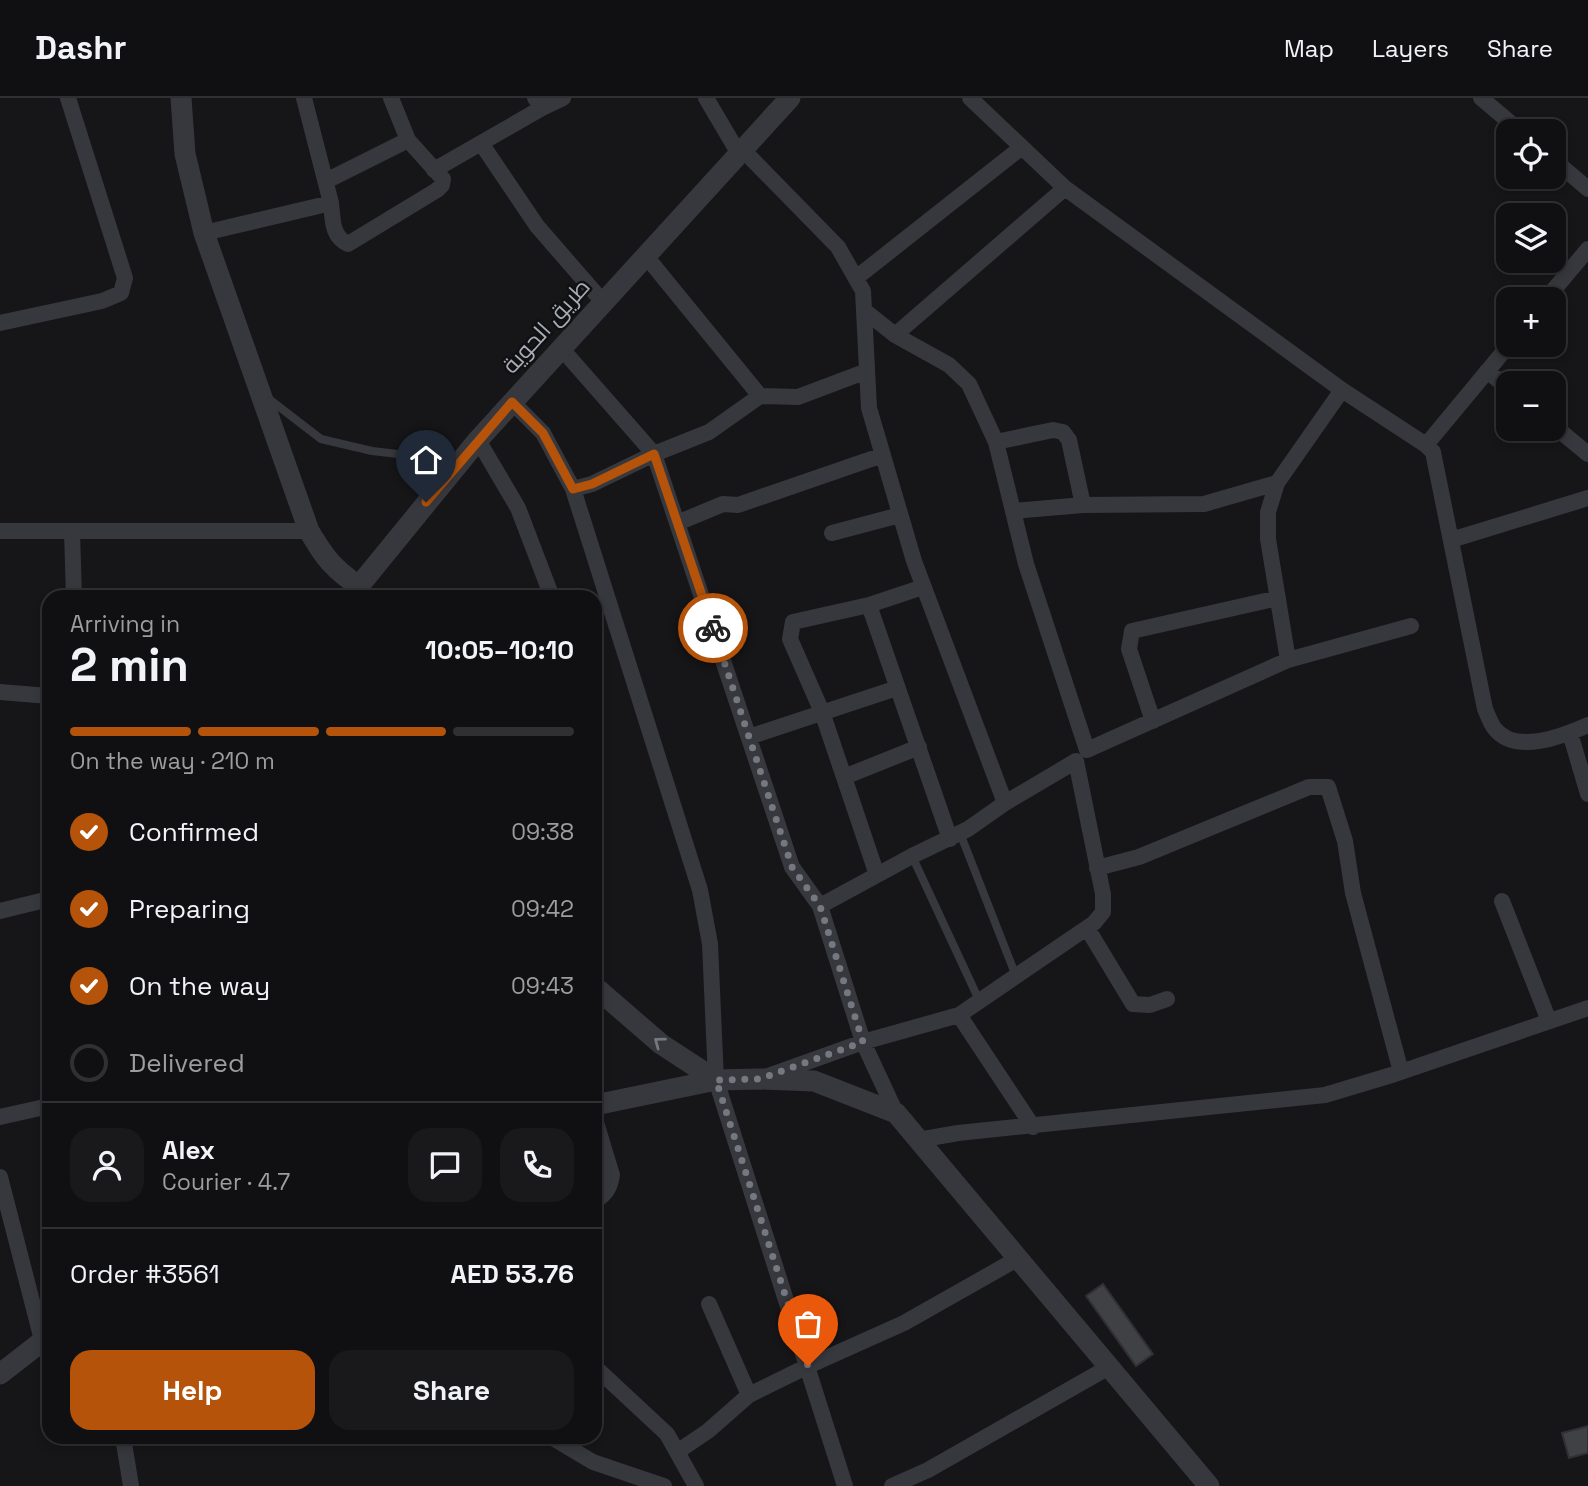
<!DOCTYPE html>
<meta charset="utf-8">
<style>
:root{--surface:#101012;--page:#19191b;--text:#f1f3f6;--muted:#9c9d9f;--line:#303032;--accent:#b45309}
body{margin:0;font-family:"Space Grotesk",Cairo,sans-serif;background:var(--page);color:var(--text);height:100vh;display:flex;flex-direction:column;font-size:26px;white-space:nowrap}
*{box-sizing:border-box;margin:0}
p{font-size:23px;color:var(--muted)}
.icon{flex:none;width:38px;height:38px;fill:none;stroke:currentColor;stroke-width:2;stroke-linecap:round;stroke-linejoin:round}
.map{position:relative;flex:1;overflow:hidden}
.sheet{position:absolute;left:42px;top:492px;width:560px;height:854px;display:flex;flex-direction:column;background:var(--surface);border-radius:21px;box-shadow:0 4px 10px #0003,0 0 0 2px var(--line)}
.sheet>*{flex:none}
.controls{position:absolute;left:1496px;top:21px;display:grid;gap:14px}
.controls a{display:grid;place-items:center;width:70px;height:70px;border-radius:14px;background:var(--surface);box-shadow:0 4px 10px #0003,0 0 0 2px var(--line);font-size:35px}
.pin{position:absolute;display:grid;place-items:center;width:60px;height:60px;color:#fff;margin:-72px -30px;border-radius:50% 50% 50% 0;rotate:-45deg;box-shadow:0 0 7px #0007}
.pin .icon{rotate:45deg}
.courier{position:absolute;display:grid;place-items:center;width:70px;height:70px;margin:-35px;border:5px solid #b45309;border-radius:50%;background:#fff;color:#222;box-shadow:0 2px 9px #0007}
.overview em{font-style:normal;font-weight:700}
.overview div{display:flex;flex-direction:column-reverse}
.overview{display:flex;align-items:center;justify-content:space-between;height:119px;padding:0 28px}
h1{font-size:46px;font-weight:700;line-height:52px}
.bar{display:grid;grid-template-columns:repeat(4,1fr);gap:10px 7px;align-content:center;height:84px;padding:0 28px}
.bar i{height:9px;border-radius:5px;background:var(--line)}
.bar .active{background:var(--accent)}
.bar p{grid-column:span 4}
.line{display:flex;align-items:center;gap:18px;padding:0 28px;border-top:2px solid var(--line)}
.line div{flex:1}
.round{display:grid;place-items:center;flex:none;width:74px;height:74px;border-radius:21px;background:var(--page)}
ol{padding:0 28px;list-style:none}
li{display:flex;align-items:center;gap:21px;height:77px}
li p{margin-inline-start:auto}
li .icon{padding:7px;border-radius:50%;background:var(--accent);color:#fff;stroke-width:4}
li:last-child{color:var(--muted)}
li i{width:38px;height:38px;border:4px solid var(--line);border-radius:50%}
.primary-button{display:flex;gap:14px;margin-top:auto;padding:14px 28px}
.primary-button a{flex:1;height:80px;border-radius:21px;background:var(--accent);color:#fff;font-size:28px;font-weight:700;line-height:80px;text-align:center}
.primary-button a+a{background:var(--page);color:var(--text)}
header{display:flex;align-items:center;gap:42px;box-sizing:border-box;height:98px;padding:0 35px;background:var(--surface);border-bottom:2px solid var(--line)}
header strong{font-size:33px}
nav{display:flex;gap:38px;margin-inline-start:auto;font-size:24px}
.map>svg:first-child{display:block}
.building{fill:#404145;stroke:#303034;stroke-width:2}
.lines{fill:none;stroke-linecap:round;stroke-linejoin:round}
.service{stroke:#37383d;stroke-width:8}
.minor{stroke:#37383d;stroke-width:16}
.tertiary{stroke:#37383d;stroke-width:21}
.oneway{stroke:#757881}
.done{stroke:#757880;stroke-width:7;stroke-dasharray:0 12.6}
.route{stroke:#b45309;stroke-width:9}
.labels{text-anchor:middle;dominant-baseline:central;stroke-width:5;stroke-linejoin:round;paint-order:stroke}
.street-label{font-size:23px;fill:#a8adb8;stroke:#111113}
</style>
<header>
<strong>Dashr</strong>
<nav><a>Map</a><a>Layers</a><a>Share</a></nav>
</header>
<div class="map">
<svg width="1588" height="1388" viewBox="0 0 1588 1388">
<rect width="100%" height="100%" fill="#161618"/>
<!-- building -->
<path class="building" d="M 1103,1186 L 1153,1256 L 1136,1268 L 1086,1198 Z
M 1588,1328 L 1588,1355 L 1569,1360 L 1562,1335 Z"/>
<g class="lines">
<!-- service -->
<path class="service" d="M 269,301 L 321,341 L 372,353 L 458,363
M 960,735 L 1016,878
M 912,758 L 979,902"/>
<!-- minor -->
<path class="minor" d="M 706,0 L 739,56
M 970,0 L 1065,90 L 1342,292 L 1426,347 L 1433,354 L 1485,611 C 1488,617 1490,625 1495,631 C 1516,657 1563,638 1588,627
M 1481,0 L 1520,33
M 542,10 L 563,0
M 481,45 L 537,128 L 603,204
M 743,52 L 838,149 L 863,193 L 869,310 L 914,463 L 1005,705
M 1554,62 L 1588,91
M 434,72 L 542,10 L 535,0
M 326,83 L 408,42 L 391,0
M 331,105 C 333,121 331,138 348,146 L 437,92 L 442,87 L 443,81 L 408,42
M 204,135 L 331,105 L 304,0
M 645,157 L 760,298
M 856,180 L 1022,49
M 1546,201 L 1588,151
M 865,213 L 895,237 L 949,267 L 969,286 L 996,344 L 1026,466 L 1087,652 L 1288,562 L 1411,528
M 0,225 L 102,203 L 121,195 L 125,180 L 68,0
M 895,237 L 1065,90
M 561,250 L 654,356 L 792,769 L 820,808
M 1487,273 L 1508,290
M 512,304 L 543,335 L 573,391 L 700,792 L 710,846 L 716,982 L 845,1388
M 1554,328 L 1588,356
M 478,342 L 518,410 L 552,499
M 996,344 L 1053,332 L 1063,334 L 1069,342 L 1083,407
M 1426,347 L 1509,247
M 573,391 L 592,386 L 654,356 L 709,334 L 760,298 L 798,299 L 867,273
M 1013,413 L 1083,407 L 1204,406 L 1277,385
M 677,425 L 723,406 L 738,407 L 883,357
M 0,433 L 309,433
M 72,433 L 74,499
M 832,435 L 900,417
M 1451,442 L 1588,400
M 869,507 L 923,489
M 1288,562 L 1268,441 L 1268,414 L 1277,385 L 1342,292
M 0,594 L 49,598
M 1153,623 L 1129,551 L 1132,533 L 1278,500
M 1570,635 L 1588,696
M 749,639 L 897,590
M 844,679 L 919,649
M 1097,770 L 1139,759 L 1309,689 L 1328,689 L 1345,743 L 1353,795 L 1401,974
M 877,777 L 822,614 L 790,541 L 793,524 L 869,507 L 950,741
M 1502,803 L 1549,923
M 0,813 L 49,801
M 1087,830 L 1133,906 L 1150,907 L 1167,901
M 959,917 L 1033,1029
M 768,978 L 863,944 L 959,917 L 1094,825 L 1103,814 L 1103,796 L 1076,663 L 1005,705 L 968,731 L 912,758 L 820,808 L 863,944 L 896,1015
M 0,1019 L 49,1008
M 595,1021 L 612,1077 C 610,1090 606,1096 595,1103
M 918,1042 L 958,1035 L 1325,997 L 1395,976 L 1588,910
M 0,1079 L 42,1242
M 709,1206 L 749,1297
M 595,1269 L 667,1336 L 696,1388
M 123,1339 L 131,1388
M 551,1339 L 593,1364 L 664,1388
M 677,1354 L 708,1333 L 749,1297 L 808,1268 L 904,1225 L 1017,1161
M 892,1388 L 928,1372 L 1109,1269"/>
<!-- tertiary -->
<path class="tertiary" d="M 181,0 L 185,56 L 204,135 L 309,433 C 317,446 324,459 336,470 C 347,481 357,484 362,499
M 350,499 L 478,342 L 790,0
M 595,889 L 661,946 L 716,982
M 595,1007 L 716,982 L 760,981 L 814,983 L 896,1015 L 1209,1388
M 0,1276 L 49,1238"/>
</g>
<!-- one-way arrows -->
<defs><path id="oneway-chevron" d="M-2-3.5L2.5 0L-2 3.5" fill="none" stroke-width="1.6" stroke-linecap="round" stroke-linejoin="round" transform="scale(1.75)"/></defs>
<use class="oneway" href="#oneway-chevron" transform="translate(659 944) rotate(-143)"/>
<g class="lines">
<!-- done -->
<path class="done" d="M 713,530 L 792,769 L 820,808 L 863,944 L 760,981 L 716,982 L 808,1268"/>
<!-- route -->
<path class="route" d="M 426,404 L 512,304 L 543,335 L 573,391 L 592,386 L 654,356 L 713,530"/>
</g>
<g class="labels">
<!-- street labels -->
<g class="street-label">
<text transform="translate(546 228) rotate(-48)">طريق الحوية</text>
</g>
</g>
</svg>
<div class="controls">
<a><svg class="icon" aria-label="locate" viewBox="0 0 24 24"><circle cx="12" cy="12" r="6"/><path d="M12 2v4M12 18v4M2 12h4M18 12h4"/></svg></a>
<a><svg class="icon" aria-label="layers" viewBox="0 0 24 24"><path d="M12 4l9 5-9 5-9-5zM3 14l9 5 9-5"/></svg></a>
<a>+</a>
<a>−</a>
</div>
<div class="pin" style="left:808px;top:1268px;background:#ea580c"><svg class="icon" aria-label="bag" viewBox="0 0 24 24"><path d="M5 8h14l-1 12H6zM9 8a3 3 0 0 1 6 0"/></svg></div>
<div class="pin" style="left:426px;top:404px;background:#1f2937"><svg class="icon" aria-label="home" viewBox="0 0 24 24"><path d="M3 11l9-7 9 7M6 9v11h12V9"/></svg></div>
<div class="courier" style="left:713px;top:530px"><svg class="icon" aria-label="bike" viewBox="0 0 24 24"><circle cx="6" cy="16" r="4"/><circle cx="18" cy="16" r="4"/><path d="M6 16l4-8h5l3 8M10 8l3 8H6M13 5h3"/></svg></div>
<section class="sheet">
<div class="overview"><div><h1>2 min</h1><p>Arriving in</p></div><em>10:05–10:10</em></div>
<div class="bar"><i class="active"></i><i class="active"></i><i class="active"></i><i></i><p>On the way · 210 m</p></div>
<ol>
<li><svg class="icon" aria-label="check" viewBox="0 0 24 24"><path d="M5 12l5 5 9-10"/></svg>Confirmed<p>09:38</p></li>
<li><svg class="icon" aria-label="check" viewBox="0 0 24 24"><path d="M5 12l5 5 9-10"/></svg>Preparing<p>09:42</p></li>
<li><svg class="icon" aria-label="check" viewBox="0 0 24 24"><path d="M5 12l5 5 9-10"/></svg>On the way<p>09:43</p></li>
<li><i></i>Delivered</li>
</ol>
<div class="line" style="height:126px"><a class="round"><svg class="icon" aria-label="person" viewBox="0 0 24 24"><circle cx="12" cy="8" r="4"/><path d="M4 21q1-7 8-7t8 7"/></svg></a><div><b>Alex</b><p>Courier · 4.7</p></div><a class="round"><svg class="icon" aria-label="chat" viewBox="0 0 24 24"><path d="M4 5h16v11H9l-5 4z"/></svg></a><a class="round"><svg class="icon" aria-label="phone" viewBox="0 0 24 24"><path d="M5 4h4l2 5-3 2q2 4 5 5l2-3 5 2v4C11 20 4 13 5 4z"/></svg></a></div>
<div class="line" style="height:91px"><div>Order #3561</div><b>AED 53.76</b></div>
<div class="primary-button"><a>Help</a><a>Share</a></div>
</section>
</div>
